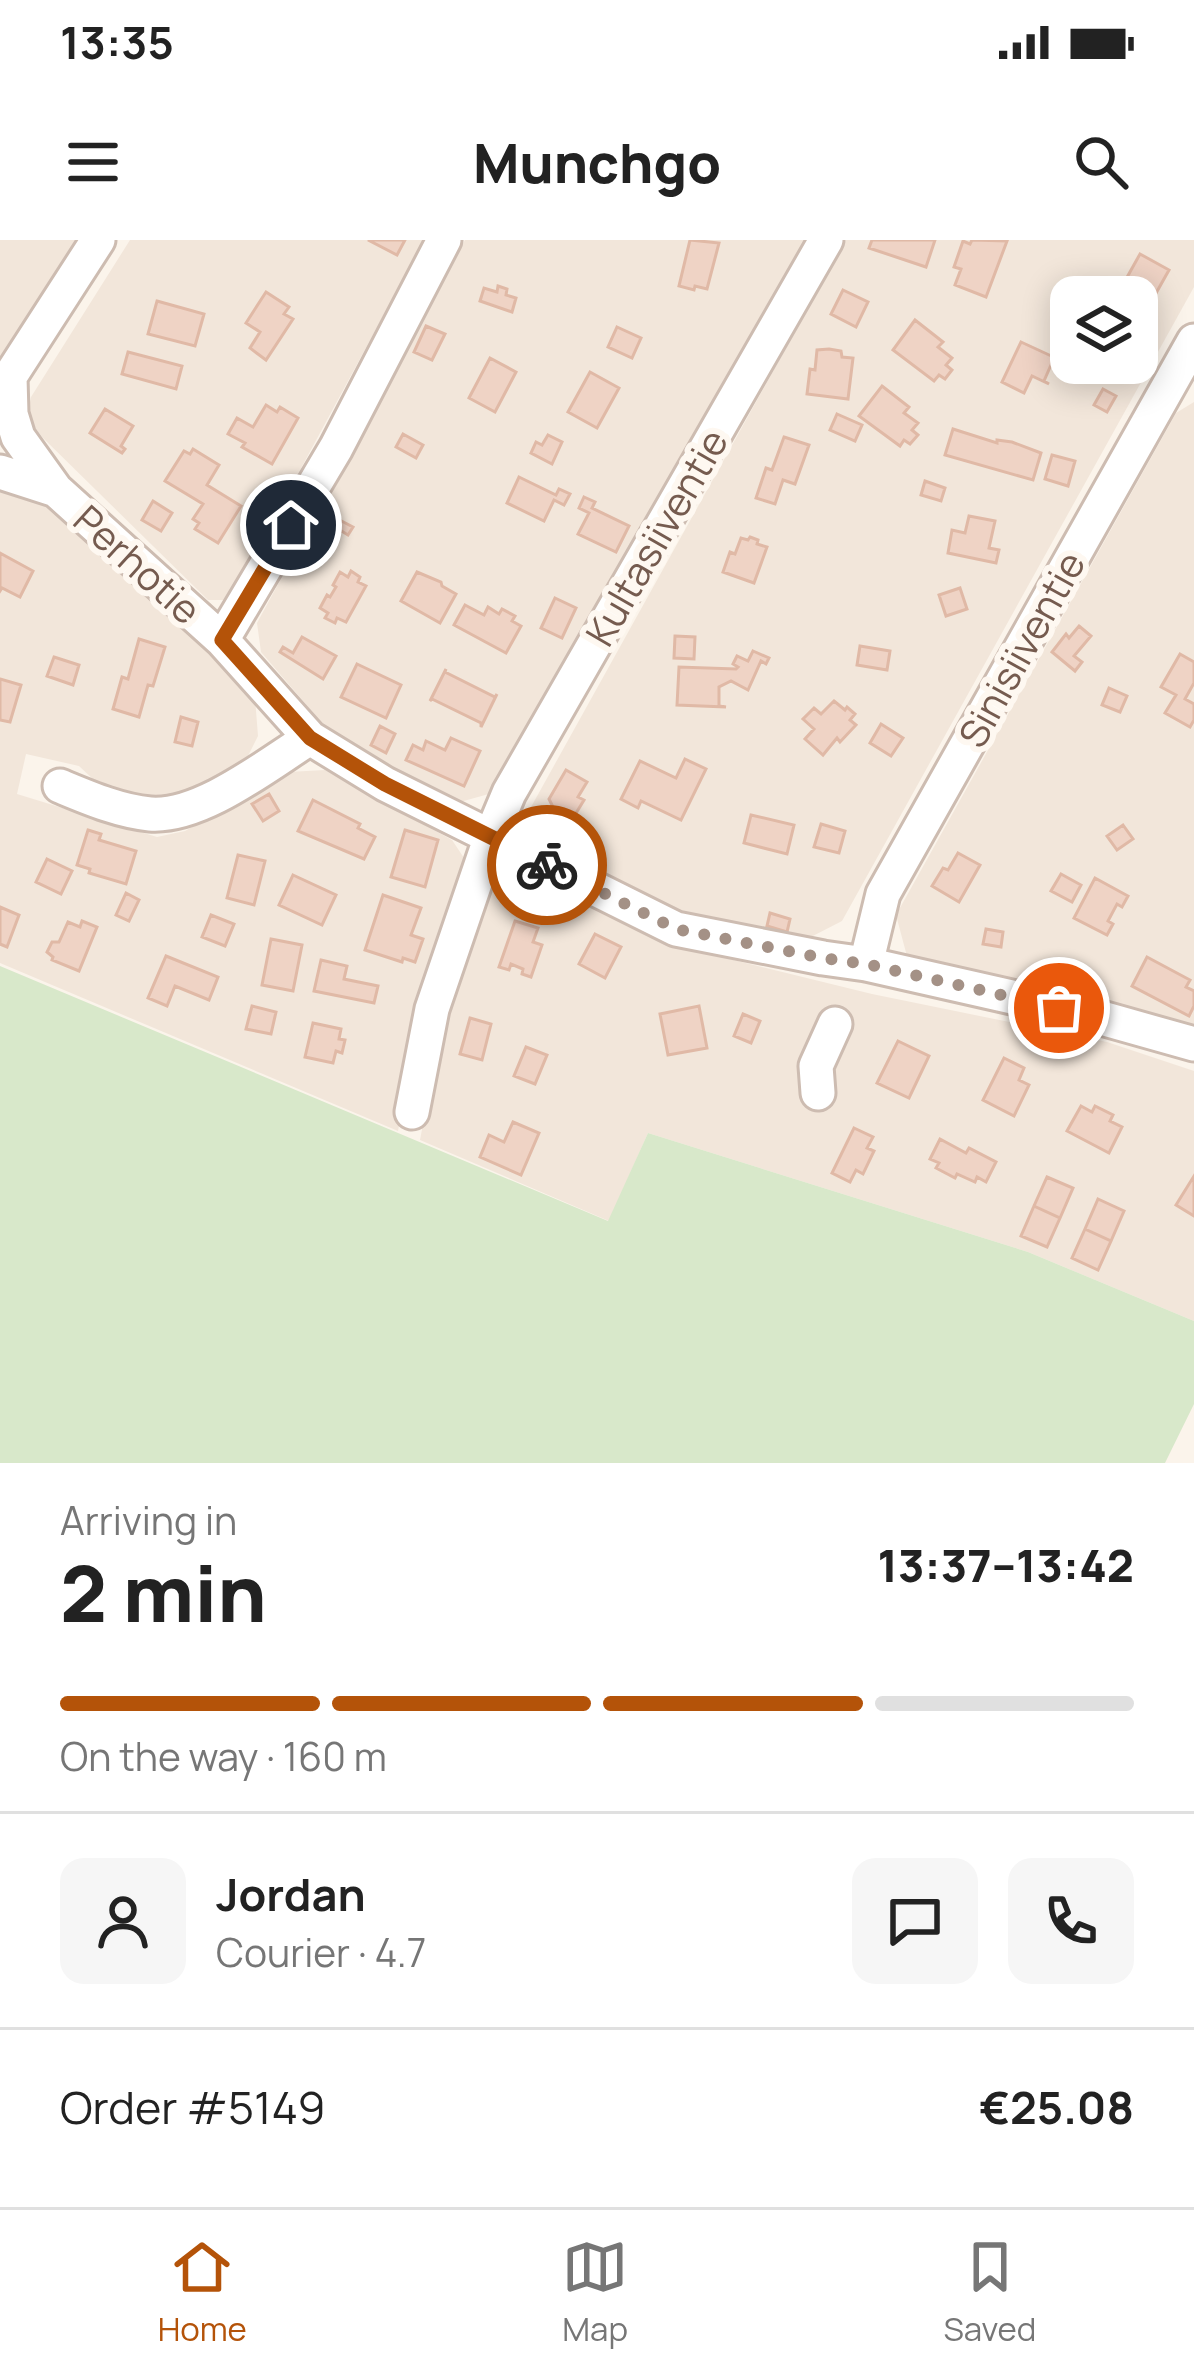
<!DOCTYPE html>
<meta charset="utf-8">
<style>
:root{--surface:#fff;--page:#f6f6f6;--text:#222;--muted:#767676;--line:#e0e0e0;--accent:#b45309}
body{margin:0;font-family:Manrope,sans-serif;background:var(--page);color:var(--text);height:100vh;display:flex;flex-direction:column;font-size:45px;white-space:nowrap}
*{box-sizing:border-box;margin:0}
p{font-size:39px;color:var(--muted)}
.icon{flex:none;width:66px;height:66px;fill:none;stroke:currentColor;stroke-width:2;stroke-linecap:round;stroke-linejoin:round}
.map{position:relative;height:1223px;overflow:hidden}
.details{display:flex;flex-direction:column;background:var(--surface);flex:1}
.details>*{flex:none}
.fabs{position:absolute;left:1050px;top:36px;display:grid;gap:24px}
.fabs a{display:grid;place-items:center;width:108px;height:108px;border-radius:24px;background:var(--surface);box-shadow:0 6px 30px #0003;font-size:60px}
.pin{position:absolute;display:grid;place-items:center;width:102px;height:102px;color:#fff;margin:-51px;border:6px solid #fff;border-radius:50%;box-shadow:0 3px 12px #0007}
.courier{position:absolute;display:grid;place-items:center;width:120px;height:120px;margin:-60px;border:9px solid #b45309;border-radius:50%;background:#fff;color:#222;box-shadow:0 3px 15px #0007}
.overview em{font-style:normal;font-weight:800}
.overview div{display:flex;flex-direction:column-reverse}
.overview{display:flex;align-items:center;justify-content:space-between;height:204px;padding:0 60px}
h1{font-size:78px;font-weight:800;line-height:90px}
.bar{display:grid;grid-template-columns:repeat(4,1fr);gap:18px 12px;align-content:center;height:144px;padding:0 60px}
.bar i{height:15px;border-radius:9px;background:var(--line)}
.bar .active{background:var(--accent)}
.bar p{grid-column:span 4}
.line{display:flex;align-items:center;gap:30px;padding:0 60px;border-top:3px solid var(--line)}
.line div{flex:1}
.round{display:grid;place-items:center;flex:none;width:126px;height:126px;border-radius:24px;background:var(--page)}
.status{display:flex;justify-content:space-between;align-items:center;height:84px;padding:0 60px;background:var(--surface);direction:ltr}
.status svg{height:33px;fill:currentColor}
header{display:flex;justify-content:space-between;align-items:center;height:156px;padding:0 60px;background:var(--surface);font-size:54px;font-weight:800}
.tabs{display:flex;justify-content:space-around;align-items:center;height:168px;border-top:3px solid var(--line);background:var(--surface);font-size:33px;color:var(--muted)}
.tabs a{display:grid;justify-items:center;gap:6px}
.tabs .active{color:var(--accent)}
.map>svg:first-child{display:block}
.residential{fill:#f2e6da;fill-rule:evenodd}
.green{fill:#d8e8ca}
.building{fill:#efd3c5;stroke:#e0b9a6;stroke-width:3}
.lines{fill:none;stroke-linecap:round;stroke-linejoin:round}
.minor-casing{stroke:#cdbcb1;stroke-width:39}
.minor{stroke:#fff;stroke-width:33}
.done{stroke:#a49186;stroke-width:12;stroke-dasharray:0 21.6}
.route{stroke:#b45309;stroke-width:15}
.labels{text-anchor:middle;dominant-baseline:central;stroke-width:12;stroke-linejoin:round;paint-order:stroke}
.street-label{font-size:39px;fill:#755b4f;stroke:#fef8f1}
</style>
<div class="status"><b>13:35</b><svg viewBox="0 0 49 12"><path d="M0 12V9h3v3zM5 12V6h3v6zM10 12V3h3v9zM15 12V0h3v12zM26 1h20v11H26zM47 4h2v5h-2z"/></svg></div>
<header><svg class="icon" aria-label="menu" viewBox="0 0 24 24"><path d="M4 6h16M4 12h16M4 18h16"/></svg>Munchgo<svg class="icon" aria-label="search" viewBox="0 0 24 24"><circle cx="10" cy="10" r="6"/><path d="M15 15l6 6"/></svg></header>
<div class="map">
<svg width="1194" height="1223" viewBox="0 0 1194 1223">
<rect width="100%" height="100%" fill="#fbf4eb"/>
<!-- residential -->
<path class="residential" d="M 0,0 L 81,0 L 0,126 Z
M 130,0 L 424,0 L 230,360 L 208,360 L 43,198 L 27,178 L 31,157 Z
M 465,0 L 806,0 L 496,552 L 460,562 L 334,497 L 261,412 L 257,383 Z
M 846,0 L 1194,0 L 1194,47 L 842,681 L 807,699 L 681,676 L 536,604 L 531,567 ZM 1071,57 L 1137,57 L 1137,123 L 1071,123 Z
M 1194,162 L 1194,791 L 908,720 L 896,675 L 1176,173 Z
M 0,249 L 21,253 L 66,272 L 245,447 L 255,458 L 258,496 L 244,524 L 191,555 L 155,562 L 95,541 L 79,526 L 26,514 L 17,554 L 157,597 L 185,591 L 288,532 L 325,530 L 452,600 L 466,621 L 422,767 L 398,891 L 0,723 Z
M 529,637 L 668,704 L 872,754 L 1107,802 L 1194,831 L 1194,1081 L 1028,1012 L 648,893 L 609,981 L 420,900 L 445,769 L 488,644 Z"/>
<!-- green -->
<path class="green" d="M 0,726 L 608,981 L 648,893 L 1028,1012 L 1194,1081 L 1194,1164 L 1165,1223 L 0,1223 Z"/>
<!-- building -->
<path class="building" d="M 368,0 L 405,0 L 397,15 Z
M 690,0 L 719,3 L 707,49 L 695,46 L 694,50 L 679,46 Z
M 872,0 L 935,0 L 926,27 L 869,8 Z
M 972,0 L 1007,1 L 986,57 L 955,45 L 961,29 L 954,27 L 963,1 L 970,4 Z
M 1140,14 L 1169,30 L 1137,87 L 1137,57 L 1116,57 Z
M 498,46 L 507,49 L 506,55 L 516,58 L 512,72 L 480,61 L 484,48 L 497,52 Z
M 843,50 L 868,62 L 856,87 L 831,74 Z
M 266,52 L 289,67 L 284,74 L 293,79 L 266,120 L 250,108 L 260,92 L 246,83 Z
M 157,61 L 204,74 L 195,106 L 148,94 Z
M 915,80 L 943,102 L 938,107 L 952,118 L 946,125 L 952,130 L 945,139 L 939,135 L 934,141 L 893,110 Z
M 426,86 L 445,94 L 432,120 L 414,112 Z
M 617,87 L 641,98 L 632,118 L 608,107 Z
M 1021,102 L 1060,120 L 1054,118 L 1044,141 L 1049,144 L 1032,136 L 1024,153 L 1002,142 Z
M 829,109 L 841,111 L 842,117 L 853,118 L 848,159 L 807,154 L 810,129 L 815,130 L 817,110 Z
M 128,112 L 182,126 L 176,149 L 122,134 Z
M 490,118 L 516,132 L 495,172 L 469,158 Z
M 590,132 L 619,148 L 597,188 L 568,172 Z
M 882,146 L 909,167 L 904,173 L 918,183 L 912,190 L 918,195 L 910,204 L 904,200 L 900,206 L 859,176 Z
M 1103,149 L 1116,156 L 1107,172 L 1094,165 Z
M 266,165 L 277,172 L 280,167 L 298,178 L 272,224 L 242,207 L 245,203 L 228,194 L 237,178 L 253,187 Z
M 105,169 L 133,186 L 121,206 L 125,209 L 122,213 L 90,193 Z
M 837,174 L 862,185 L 855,201 L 830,190 Z
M 953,189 L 997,203 L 997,200 L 1012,202 L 1041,213 L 1033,240 L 945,215 Z
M 403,194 L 423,205 L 416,218 L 396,207 Z
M 548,195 L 562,202 L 552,224 L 531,213 L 536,202 L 542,205 Z
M 784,197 L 809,205 L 795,244 L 783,240 L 775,264 L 756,258 L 766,228 L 772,230 Z
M 193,209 L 219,225 L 207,245 L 241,266 L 218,303 L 195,289 L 199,283 L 193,279 L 203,264 L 165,241 L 184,211 L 190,214 Z
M 1052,215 L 1075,221 L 1068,246 L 1045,239 Z
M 519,237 L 556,255 L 559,249 L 570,254 L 564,265 L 554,260 L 544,281 L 507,263 Z
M 925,241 L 945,248 L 941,261 L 921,255 Z
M 584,257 L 595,262 L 592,268 L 629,286 L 616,312 L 578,294 L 589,273 L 579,268 Z
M 153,261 L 172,273 L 161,291 L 142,280 Z
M 332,276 L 353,287 L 348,295 L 340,290 L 329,310 L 317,303 Z
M 969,276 L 995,281 L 989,308 L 999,310 L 996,323 L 948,313 L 952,290 L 965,293 Z
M 750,297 L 758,300 L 757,304 L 767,307 L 754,343 L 723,332 L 730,312 L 735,314 L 741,298 L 748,300 Z
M 0,313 L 33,331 L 20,357 L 2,348 L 0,351 Z
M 351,331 L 360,337 L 358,342 L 366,346 L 346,382 L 337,378 L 335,383 L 325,378 L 328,373 L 320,368 L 327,355 L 330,357 L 336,347 L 333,345 L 340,332 L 348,337 Z
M 417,332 L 441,342 L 442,346 L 456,354 L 440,383 L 401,361 Z
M 960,348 L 967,369 L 946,376 L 939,355 Z
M 555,358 L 576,368 L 562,398 L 541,388 Z
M 465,365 L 484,375 L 488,367 L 499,374 L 502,369 L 515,376 L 512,381 L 521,386 L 506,413 L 454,385 Z
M 1079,386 L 1091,396 L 1074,416 L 1082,422 L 1075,431 L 1052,412 L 1066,394 L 1069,398 Z
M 675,396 L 695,397 L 694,419 L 674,418 Z
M 302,397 L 336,416 L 323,439 L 280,412 L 283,407 L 293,413 Z
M 139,399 L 165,407 L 153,446 L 148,445 L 139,477 L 113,469 L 122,437 L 128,439 Z
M 860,406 L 890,411 L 887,430 L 857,425 Z
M 753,411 L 769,418 L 766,424 L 761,421 L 748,450 L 731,441 L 719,447 L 719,466 L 726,467 L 677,465 L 679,427 L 736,429 L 738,427 L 733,424 L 737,416 L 748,421 Z
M 1180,414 L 1194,422 L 1194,443 L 1185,459 L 1194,464 L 1194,480 L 1190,487 L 1165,473 L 1176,455 L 1161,447 Z
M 54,417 L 79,425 L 73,445 L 47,436 Z
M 357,424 L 401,445 L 386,478 L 341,457 Z
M 446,429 L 445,432 L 495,457 L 497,454 L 481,487 L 481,483 L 432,459 L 430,461 Z
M 0,439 L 21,445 L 10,482 L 0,480 Z
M 1109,448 L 1127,456 L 1120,472 L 1102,465 Z
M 834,461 L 845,470 L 847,467 L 855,474 L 850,480 L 856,485 L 840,502 L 837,498 L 823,515 L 805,499 L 814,489 L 803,479 L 814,468 L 821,474 Z
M 181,477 L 198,482 L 192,506 L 175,502 Z
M 881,484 L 903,498 L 891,516 L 870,503 Z
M 380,486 L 395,494 L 386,513 L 371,505 Z
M 451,498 L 480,511 L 464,546 L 406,520 L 413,505 L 423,510 L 426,501 L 445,510 Z
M 685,519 L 706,529 L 681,580 L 641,561 L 638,568 L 621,559 L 640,521 L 676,538 Z
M 566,530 L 587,542 L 578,557 L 584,560 L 562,596 L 544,586 L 554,569 L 549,559 Z
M 269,554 L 279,571 L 263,581 L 252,564 Z
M 313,560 L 360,584 L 358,588 L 375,597 L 364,619 L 298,591 Z
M 751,575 L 794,585 L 787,614 L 744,603 Z
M 821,584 L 845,591 L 839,613 L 814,607 Z
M 1123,585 L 1133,599 L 1117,610 L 1107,596 Z
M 88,590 L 101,594 L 99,600 L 136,611 L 126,644 L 89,633 L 90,629 L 77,625 Z
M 405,590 L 438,600 L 425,647 L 391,637 Z
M 958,613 L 980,625 L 959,662 L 932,646 L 943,628 L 948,630 Z
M 238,615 L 265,621 L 254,665 L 227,658 Z
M 47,619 L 72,631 L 61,654 L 36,642 Z
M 1061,634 L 1081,645 L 1072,662 L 1051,651 Z
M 293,635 L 336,655 L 322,685 L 279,665 Z
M 1095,638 L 1128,656 L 1122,667 L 1117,664 L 1108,681 L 1113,684 L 1107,695 L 1074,678 Z
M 126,653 L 139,660 L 129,681 L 116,675 Z
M 383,655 L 421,668 L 411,695 L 423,699 L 415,722 L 403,718 L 402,722 L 365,710 Z
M 0,667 L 19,675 L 7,707 L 0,704 Z
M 770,673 L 790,679 L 787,692 L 767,686 Z
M 211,675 L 234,684 L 225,706 L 202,697 Z
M 82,681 L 97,687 L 79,731 L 52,720 L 53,717 L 47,712 L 52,702 L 59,702 L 68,682 L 80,687 Z
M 515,681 L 538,688 L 533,702 L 542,705 L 531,737 L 522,734 L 523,729 L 511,724 L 509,730 L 499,727 Z
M 986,689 L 1003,692 L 1001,707 L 983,704 Z
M 595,694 L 621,707 L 605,738 L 579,724 Z
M 271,699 L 302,705 L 293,751 L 262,745 Z
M 166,716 L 218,737 L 209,760 L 175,746 L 167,766 L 148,758 Z
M 1147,717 L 1190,740 L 1186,747 L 1194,751 L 1194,766 L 1189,776 L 1132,746 Z
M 321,720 L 347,726 L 344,739 L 378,746 L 374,763 L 314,751 Z
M 252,766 L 276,772 L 271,794 L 246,789 Z
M 699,766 L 707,808 L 668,815 L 660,774 Z
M 743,774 L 760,781 L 751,803 L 734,796 Z
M 470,778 L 491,784 L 482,820 L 460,814 Z
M 313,783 L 341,789 L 339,799 L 345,800 L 342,813 L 336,811 L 333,823 L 305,817 Z
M 898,801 L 929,816 L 909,858 L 877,843 Z
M 526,807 L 547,815 L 535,844 L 514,836 Z
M 1004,818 L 1024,828 L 1019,840 L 1029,845 L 1014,876 L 983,860 Z
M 1081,866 L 1092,872 L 1095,866 L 1113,875 L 1110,881 L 1122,887 L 1109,913 L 1067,891 Z
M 513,882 L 539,893 L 521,935 L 480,917 L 489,895 L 504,902 Z
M 854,888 L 873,897 L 867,908 L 874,911 L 863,934 L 856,930 L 850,942 L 832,933 Z
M 940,899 L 966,913 L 969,908 L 996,922 L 986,942 L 977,937 L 975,942 L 957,934 L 955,938 L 936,928 L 939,923 L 930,919 Z
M 1194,936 L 1194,976 L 1176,965 Z
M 1047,937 L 1073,948 L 1060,978 L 1034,966 Z
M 1098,959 L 1124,971 L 1111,1001 L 1085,989 Z
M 1034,966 L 1060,978 L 1047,1007 L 1021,996 Z
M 1085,989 L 1111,1001 L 1098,1030 L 1072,1018 Z"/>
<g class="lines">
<defs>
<path id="minor" d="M 10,137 L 11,174 L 18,197 L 56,250 L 222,400 L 310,498 L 385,544 L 676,689 L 823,718 L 866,724 L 1091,775 L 1194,804
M 0,152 L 98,0
M 0,232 L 56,250
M 222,400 L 336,208 L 444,0
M 60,546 C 89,558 119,571 150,574 C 201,578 268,524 310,498
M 866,724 L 883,654 L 1194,101
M 818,853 L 816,826 L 835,784
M 412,872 L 432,769 L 491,596 L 509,553 L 826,0"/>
</defs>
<!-- minor casing -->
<use href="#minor" class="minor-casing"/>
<!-- minor -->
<use href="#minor" class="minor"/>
</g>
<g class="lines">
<!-- done -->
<path class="done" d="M 547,625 L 676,689 L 823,718 L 866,724 L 1059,768"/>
<!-- route -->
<path class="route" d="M 291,285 L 222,400 L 310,498 L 385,544 L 547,625"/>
</g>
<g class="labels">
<!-- street labels -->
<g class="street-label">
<text transform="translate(656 297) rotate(-60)">Kultasiiventie</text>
<text transform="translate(138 324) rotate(42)">Perhotie</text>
<text transform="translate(1021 409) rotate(-61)">Sinisiiventie</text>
</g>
</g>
</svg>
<div class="fabs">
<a><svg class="icon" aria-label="layers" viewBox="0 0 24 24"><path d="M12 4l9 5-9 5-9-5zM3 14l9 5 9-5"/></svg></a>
</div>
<div class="pin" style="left:1059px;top:768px;background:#ea580c"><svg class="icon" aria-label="bag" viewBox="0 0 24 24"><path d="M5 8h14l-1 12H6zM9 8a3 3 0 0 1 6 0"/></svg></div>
<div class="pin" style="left:291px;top:285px;background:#1f2937"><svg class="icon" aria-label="home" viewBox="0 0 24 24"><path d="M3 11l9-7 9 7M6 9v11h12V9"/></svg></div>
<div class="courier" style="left:547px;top:625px"><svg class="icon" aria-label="bike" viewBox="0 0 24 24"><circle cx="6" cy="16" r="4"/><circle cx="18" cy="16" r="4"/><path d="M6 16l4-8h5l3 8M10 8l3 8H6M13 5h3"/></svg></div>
</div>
<section class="details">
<div class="overview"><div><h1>2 min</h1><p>Arriving in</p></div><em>13:37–13:42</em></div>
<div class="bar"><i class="active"></i><i class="active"></i><i class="active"></i><i></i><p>On the way · 160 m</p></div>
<div class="line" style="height:216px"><a class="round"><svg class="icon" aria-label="person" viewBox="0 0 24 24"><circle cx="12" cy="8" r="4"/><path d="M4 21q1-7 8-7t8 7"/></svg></a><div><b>Jordan</b><p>Courier · 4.7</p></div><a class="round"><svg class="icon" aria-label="chat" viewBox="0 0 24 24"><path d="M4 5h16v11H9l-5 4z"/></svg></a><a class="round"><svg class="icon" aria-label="phone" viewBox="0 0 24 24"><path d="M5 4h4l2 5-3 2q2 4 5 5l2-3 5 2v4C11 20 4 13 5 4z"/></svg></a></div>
<div class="line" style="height:156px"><div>Order #5149</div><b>€25.08</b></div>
</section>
<nav class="tabs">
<a class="active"><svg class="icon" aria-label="home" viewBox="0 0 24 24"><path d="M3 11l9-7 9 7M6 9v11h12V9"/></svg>Home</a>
<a><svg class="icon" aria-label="map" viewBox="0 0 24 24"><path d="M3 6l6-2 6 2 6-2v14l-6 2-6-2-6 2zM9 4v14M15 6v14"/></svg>Map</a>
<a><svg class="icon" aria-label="saved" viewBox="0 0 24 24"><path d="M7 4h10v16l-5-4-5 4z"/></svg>Saved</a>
</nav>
